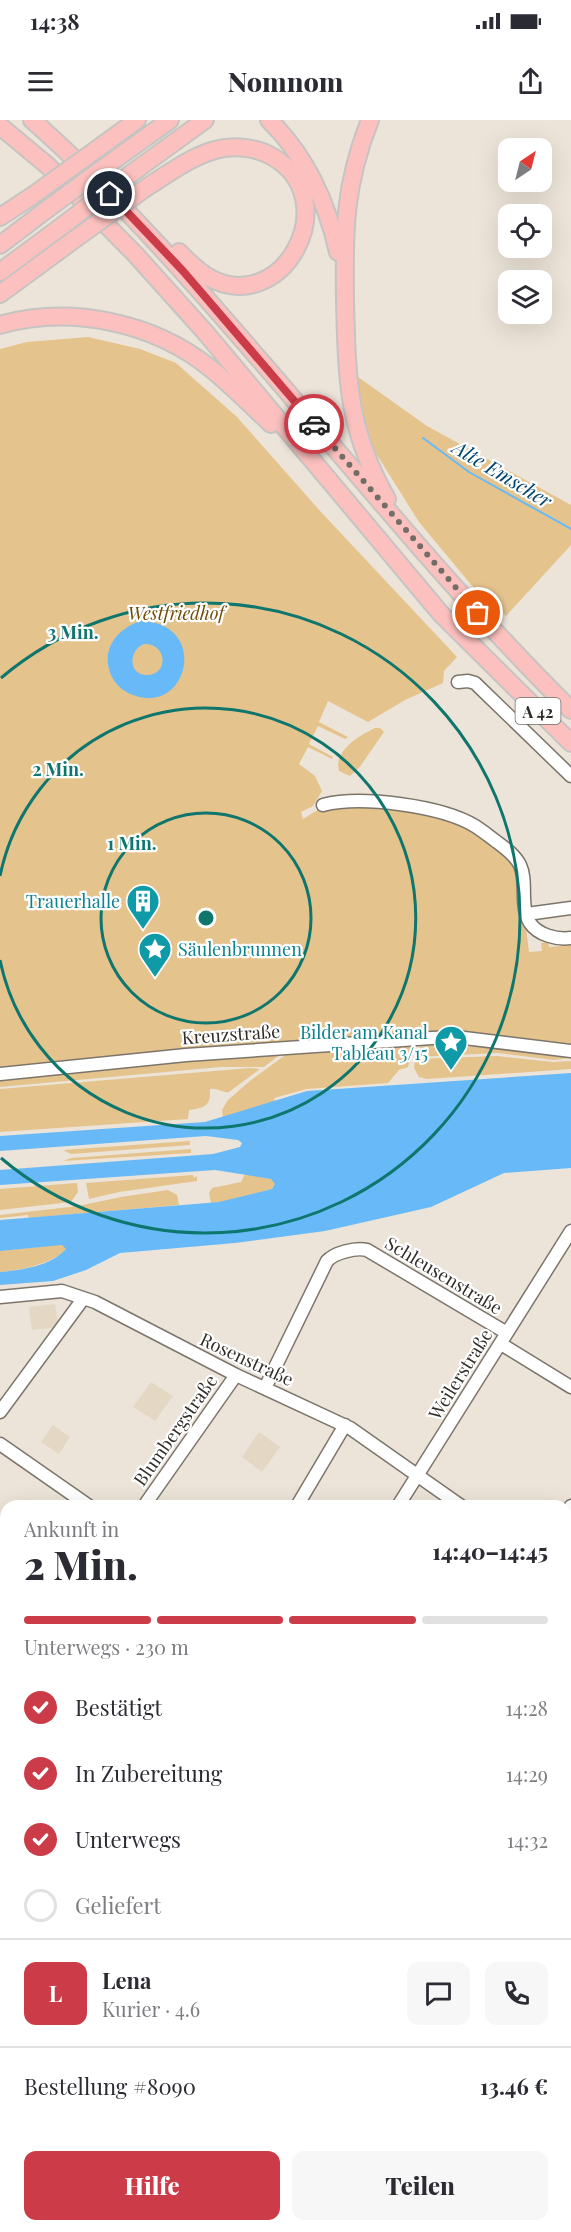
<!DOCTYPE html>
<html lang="de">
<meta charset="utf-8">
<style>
:root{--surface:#fff;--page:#f7f7f7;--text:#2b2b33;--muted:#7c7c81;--line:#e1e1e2;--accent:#cc3c48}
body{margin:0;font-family:"Playfair Display",serif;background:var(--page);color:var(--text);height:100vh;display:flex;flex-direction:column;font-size:22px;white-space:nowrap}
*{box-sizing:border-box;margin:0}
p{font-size:20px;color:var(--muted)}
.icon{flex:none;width:33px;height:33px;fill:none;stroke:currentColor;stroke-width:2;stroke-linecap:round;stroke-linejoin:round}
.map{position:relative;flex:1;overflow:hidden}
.panel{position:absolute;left:0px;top:1380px;width:572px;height:732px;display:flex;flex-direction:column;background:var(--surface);border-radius:18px 18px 0 0;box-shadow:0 6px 24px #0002}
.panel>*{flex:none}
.needle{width:39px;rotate:35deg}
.fabs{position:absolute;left:498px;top:18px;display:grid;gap:12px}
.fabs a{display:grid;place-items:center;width:54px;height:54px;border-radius:12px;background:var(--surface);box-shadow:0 6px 24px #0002;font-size:30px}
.pin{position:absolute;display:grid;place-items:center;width:51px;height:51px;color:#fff;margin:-26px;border:3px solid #fff;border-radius:50%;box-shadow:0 2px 6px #0007}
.courier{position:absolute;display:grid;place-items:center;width:60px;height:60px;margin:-30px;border:4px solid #cc3c48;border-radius:50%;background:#fff;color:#222;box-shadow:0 2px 8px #0007}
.overview em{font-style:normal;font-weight:800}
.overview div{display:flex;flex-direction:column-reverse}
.overview{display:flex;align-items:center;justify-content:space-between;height:102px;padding:0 24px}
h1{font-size:39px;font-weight:800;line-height:45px}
.bar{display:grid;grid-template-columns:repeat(4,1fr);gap:9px 6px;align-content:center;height:72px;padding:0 24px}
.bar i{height:8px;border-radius:4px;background:var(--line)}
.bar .selected{background:var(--accent)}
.bar p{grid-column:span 4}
.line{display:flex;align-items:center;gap:15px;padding:0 24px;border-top:2px solid var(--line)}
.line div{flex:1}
.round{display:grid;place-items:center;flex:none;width:63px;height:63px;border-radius:12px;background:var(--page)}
ol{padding:0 24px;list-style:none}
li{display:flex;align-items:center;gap:18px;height:66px}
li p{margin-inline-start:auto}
li .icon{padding:6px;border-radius:50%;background:var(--accent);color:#fff;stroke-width:4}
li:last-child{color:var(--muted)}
li i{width:33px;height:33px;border:3px solid var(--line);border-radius:50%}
.cta{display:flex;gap:12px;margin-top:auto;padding:12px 24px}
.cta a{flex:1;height:69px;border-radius:12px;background:var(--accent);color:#fff;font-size:24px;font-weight:800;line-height:69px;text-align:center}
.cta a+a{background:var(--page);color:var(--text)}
.status{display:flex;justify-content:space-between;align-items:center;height:42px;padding:0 30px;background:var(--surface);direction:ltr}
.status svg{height:16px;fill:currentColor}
header{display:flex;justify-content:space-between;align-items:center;height:78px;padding:0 24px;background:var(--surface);font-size:27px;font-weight:800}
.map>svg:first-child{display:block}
.built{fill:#e4d8c5}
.green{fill:#e5c38c}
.water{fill:#67baf7;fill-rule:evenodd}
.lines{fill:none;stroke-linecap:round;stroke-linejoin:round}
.stream{stroke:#67baf7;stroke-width:2}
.minor-casing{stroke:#7c756b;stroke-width:15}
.major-casing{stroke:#c5c4c3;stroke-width:18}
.highway-casing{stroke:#c5c4c3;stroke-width:20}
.minor{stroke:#fff;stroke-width:12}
.major{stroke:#fddad9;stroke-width:15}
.highway{stroke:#fcc1bf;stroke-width:16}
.highway-bridge-casing{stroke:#c5c4c3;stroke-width:20;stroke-linecap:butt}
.highway-bridge{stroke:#fcc1bf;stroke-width:16}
.done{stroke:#726d66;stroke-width:6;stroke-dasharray:0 10.8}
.route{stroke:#cc3c48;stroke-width:8}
.ring{fill:none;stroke:#0f766e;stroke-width:3}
.labels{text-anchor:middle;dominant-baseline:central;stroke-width:4.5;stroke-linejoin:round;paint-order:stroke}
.shield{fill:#fff;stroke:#6e6c68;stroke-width:1.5}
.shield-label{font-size:16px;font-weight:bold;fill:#302d28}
.park-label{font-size:18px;font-style:italic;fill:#6e4c05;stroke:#fff}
.culture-label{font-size:18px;fill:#0d838f;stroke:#fff;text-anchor:end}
.street-label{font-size:18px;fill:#302d28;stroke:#fff}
.water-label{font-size:20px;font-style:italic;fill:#00466d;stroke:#fff}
.centre{fill:#0f766e;stroke:#fff;stroke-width:3}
.ring-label{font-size:18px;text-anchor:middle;font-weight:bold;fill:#0f766e;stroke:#fff;stroke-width:4.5;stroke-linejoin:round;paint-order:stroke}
</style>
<div class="status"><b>14:38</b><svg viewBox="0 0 49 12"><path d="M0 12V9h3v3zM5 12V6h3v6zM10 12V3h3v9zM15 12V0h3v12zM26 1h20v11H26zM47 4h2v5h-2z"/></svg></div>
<header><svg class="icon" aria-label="menu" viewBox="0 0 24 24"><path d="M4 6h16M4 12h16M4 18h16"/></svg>Nomnom<svg class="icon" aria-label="share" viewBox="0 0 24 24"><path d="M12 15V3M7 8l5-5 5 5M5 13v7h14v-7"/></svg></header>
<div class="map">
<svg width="571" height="2112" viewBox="0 0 571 2112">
<rect width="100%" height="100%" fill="#ece4d8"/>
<!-- built -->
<path class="built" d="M 55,1184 L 59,1207 L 32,1210 L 29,1187 Z
M 151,1262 L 173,1276 L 155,1301 L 133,1287 Z
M 53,1305 L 70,1317 L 59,1334 L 41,1322 Z
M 259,1312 L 280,1327 L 262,1352 L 242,1337 Z
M 566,1936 L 571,1936 L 571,2112 L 462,2112 L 444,2106 L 566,2106 Z
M 0,1958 L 6,1960 L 6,2106 L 375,2106 L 385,2112 L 0,2112 Z"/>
<!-- green -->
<path class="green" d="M 88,217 L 140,229 L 176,243 L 237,297 L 321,392 L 457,537 L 444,551 L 443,563 L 405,580 L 368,602 L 328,581 L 319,602 L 348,617 L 345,619 L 318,606 L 309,624 L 333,637 L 332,639 L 308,627 L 299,644 L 315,656 L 322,671 L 313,686 L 301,692 L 303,699 C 312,694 320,687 331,685 C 359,679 445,693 472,707 C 487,714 504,734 518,745 L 529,832 L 542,831 L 541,823 L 548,822 L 549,827 L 571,825 L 571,926 L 489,915 L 0,952 L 0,229 L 27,222 Z
M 351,252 L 427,306 L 571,385 L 571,425 L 506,496 L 473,467 L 419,402 L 372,327 Z
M 375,608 L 380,608 L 384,612 L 359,648 L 350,656 L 339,651 C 333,631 360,615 375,608 Z
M 424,924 L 571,932 L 571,938 L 553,940 L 498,933 L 416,937 L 420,927 Z
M 414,925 L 408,947 L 399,950 L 388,963 L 307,969 L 274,978 L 275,981 L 223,998 L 222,990 L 228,980 L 251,960 L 291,931 Z
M 282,933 L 264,947 L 221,947 L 0,967 L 0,955 Z
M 497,936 L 553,942 L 571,941 L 571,949 L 427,959 L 419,957 L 414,948 L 415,939 Z
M 250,948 L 260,949 L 229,972 C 222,973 218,968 210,969 C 211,986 205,988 189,990 L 188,999 L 0,1012 L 0,969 Z
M 190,1021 L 190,1025 L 71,1034 L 63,1030 Z
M 191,1029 L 191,1033 L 63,1041 L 71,1038 Z
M 245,1054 L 271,1059 L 275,1062 L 275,1066 L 272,1069 L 228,1081 L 211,1083 L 209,1073 L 212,1068 L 241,1062 Z
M 193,1055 L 194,1058 L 197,1056 L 197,1061 L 119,1072 L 89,1079 L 86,1063 Z
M 77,1063 L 78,1072 L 71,1082 L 0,1090 L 0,1069 Z
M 168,1070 L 177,1075 L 179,1085 L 29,1098 L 28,1095 L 0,1098 L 0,1095 L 78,1086 L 121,1077 Z
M 62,1124 L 66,1127 L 66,1131 C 46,1145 23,1150 0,1152 L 0,1131 Z"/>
<!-- water -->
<path class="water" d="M 141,501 C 209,503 189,593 136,576 C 126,573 117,567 112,557 C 99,531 117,508 141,501 ZM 144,524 C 167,523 169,554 148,555 C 128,556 128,530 144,524 Z
M 571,953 L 571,1048 L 504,1053 L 431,1087 L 325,1111 L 235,1123 L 120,1133 L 86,1150 L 53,1161 L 0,1165 L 0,1152 C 22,1150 51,1146 66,1129 L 62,1125 L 0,1131 L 0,1100 L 219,1082 L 272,1069 L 275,1064 L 271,1059 L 215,1050 L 0,1065 L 0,1050 L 213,1034 L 240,1027 L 242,1023 L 238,1020 L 206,1016 L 0,1031 L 0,1016 L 205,1002 L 307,971 Z"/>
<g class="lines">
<!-- stream -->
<path class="stream" d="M 423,318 L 469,352 L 571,409"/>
<defs>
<path id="minor" d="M 458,562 L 468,561 L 475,563 L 571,656
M 323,685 C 361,675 442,686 475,706 C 483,711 490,717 497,722 C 505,728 515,735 520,745 C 528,762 519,785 530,803 C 538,815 557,820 571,818
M 527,794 L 571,788
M 0,954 L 186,935 L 432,918 L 456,917 L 571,931
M 0,1177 L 62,1171 L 95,1182 L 236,1255 L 350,1308 L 461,1386
M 501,1224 L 571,1267
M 265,1268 L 327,1141 C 334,1133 356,1127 367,1130 L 507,1213
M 0,1292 L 83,1179
M 0,1324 L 89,1386
M 144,1386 L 236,1255
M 297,1386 L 345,1305
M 398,1386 L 571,1111
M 566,1394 L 571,1386
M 566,1460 L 571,1464
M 0,1592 L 6,1583
M 566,1660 L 571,1657
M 0,1755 L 6,1763
M 566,1831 L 571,1836
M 566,1885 L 571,1879
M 566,1929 L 571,1930"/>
<path id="major" d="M 0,1939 L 6,1940
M 419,2106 L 435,2112"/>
<path id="highway" d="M 32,0 C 124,81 204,175 284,268 C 377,378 469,489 571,590
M 269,0 C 306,36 327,83 338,132
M 370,0 C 344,65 344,111 345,180 C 347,258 347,309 387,379
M 0,6 L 48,46 L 135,134 L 205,212 L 441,494 L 571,623
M 104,24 L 137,0
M 117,38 L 170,0
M 132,53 L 205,0
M 147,67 C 168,54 190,37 215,30 C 234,25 256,27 273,37 C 346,80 283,197 210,158 C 198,152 188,141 179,132
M 0,97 L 32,76
M 0,125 L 46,90
M 0,152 L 62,106
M 0,174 L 75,119
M 0,205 C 70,185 153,202 210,248 C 231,265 251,285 271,304"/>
</defs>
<!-- minor casing -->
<use href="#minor" class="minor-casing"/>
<!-- major casing -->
<use href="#major" class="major-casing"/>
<!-- highway casing -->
<use href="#highway" class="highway-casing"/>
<!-- minor -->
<use href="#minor" class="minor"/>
<!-- major -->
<use href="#major" class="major"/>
<!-- highway -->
<use href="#highway" class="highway"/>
<defs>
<path id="highway-bridge" d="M 32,76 L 104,24
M 46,90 L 117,38
M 62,106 L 132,53
M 75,119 L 147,67"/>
</defs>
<!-- highway-bridge casing -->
<use href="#highway-bridge" class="highway-bridge-casing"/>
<!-- highway-bridge -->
<use href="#highway-bridge" class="highway-bridge"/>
</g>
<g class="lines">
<!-- done -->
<path class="done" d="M 314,304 L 478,493"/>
<!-- route -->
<path class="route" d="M 110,74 L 183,151 L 314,304"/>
</g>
<!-- distance rings -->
<g class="ring">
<circle cx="206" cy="798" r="105"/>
<path d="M0 756A210 210 0 1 1 0 840"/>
<path d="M1 558A315 315 0 1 1 1 1038"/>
</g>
<!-- icons -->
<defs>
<symbol id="building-pin" viewBox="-11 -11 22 30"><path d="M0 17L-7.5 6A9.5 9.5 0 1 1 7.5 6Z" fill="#0f9aa8" stroke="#fff"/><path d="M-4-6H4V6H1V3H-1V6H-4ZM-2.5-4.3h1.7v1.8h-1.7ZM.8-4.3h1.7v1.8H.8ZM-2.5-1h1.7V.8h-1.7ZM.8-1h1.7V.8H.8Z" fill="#fff"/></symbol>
<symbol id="sight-pin" viewBox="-11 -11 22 30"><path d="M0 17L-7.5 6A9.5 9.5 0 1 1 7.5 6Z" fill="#0f9aa8" stroke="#fff"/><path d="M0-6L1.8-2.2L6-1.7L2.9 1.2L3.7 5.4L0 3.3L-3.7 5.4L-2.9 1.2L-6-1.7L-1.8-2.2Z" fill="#fff"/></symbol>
</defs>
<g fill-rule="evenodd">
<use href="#building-pin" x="124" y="762" width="38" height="52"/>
<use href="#sight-pin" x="136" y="810" width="38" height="52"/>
<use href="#sight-pin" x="432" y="903" width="38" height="52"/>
</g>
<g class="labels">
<!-- shield labels -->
<rect class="shield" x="515.5" y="578" width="45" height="26" rx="4.5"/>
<g class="shield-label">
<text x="538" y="591">A 42</text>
</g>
<!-- park labels -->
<g class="park-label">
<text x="176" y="493">Westfriedhof</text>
</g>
<!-- culture labels -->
<g class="culture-label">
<text x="120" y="781">Trauerhalle</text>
<text x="178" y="829" text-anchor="start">Säulenbrunnen</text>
<text x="428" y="912">Bilder am Kanal<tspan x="428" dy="21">Tableau 3/15</tspan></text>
</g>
<!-- street labels -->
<g class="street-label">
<text transform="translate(231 914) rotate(-4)">Kreuzstraße</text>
<text transform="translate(444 1155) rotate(31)">Schleusenstraße</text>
<text transform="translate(247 1239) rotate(25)">Rosenstraße</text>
<text transform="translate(460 1254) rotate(-58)">Weilerstraße</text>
<text transform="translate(175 1310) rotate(-55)">Blumbergstraße</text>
</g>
<!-- water labels -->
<g class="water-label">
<text transform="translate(503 353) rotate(31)">Alte Emscher</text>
</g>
</g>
<circle cx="206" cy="798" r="9" class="centre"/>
<g class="ring-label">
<text x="73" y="519">3 Min.</text>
<text x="58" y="656">2 Min.</text>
<text x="132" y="730">1 Min.</text>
</g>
</svg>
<div class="fabs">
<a><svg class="needle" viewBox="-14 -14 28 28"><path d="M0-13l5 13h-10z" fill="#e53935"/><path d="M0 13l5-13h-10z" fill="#7c7c81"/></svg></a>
<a><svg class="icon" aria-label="locate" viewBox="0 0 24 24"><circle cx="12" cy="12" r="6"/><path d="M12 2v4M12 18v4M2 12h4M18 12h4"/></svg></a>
<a><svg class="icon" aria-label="layers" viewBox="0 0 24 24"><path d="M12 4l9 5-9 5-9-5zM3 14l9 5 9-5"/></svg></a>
</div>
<div class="pin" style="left:478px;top:493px;background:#ea580c"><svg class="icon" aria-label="bag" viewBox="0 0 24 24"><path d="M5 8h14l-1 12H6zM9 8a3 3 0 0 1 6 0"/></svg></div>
<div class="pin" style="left:110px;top:74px;background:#1f2937"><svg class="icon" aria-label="home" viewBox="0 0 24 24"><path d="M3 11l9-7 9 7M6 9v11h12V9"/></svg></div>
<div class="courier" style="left:314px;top:304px"><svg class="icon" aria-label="car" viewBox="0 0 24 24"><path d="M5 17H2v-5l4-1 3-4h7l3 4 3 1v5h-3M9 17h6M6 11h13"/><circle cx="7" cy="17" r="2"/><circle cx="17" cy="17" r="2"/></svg></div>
<section class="panel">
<div class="overview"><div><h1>2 Min.</h1><p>Ankunft in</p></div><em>14:40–14:45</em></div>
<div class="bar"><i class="selected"></i><i class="selected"></i><i class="selected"></i><i></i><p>Unterwegs · 230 m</p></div>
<ol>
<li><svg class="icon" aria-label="check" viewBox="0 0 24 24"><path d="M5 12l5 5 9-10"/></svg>Bestätigt<p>14:28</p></li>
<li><svg class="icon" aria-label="check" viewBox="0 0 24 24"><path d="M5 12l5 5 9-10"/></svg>In Zubereitung<p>14:29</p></li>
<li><svg class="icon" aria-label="check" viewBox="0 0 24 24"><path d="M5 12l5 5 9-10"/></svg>Unterwegs<p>14:32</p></li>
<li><i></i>Geliefert</li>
</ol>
<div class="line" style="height:108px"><b class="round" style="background:var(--accent);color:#fff">L</b><div><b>Lena</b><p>Kurier · 4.6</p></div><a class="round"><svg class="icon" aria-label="chat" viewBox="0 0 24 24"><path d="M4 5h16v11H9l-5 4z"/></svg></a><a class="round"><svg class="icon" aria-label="phone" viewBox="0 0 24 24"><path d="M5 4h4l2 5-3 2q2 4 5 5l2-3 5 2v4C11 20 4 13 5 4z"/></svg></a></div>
<div class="line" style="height:78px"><div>Bestellung #8090</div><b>13.46 €</b></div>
<div class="cta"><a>Hilfe</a><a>Teilen</a></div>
</section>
</div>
